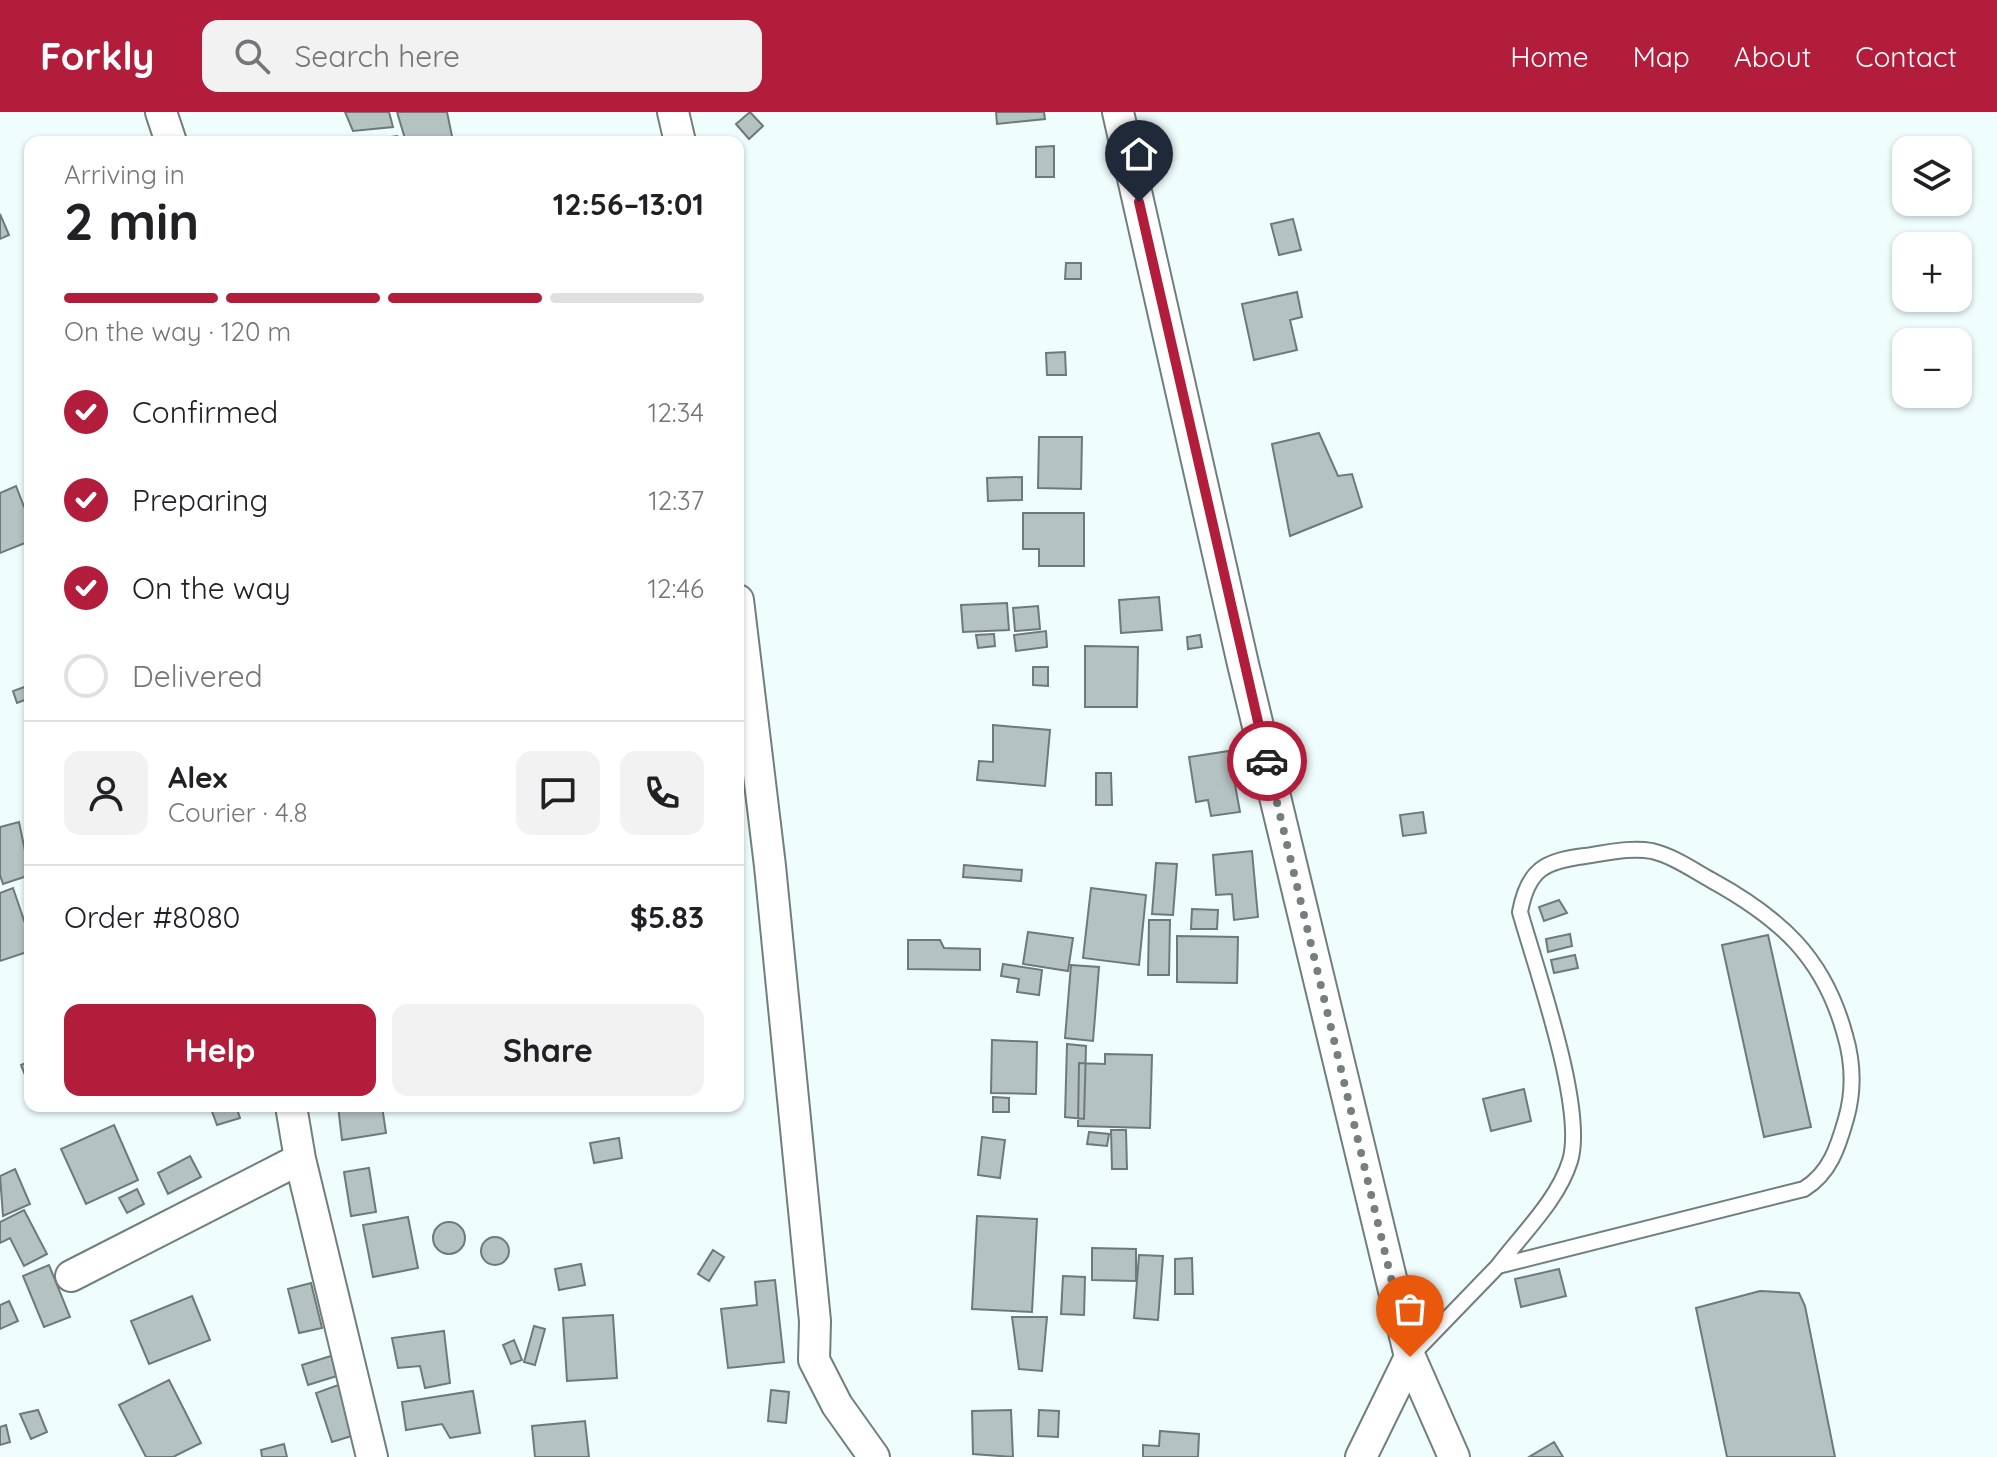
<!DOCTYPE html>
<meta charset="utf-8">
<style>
:root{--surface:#fff;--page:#f2f2f2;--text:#202124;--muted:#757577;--line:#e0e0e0;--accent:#b11d3a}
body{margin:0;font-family:Quicksand,sans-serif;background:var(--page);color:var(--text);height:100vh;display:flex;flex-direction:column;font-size:30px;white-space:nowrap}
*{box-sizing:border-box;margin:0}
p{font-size:26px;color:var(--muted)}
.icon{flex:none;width:44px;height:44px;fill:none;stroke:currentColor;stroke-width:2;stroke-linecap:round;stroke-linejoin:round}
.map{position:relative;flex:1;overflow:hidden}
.drawer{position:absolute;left:24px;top:24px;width:720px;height:976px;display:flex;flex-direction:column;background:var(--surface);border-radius:16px;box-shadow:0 2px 6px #0004}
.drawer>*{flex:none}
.controls{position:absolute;left:1892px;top:24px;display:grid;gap:16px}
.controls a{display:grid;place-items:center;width:80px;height:80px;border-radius:16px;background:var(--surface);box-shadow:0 2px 6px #0004;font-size:40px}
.pin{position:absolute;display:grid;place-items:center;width:68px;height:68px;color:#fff;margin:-82px -34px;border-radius:50% 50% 50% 0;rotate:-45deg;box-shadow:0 0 8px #0007}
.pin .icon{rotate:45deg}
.courier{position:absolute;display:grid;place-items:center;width:80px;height:80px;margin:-40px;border:6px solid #b11d3a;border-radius:50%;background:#fff;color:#222;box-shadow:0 2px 10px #0007}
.overview em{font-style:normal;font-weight:700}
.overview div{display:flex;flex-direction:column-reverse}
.overview{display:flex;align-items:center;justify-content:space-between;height:136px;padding:0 40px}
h1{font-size:52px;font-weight:700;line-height:60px}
.bar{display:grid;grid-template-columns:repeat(4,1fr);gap:12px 8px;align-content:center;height:96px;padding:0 40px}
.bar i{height:10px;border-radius:6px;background:var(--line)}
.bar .current{background:var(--accent)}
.bar p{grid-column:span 4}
.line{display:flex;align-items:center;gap:20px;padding:0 40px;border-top:2px solid var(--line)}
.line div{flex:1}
.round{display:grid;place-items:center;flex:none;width:84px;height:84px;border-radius:16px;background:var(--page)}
ol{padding:0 40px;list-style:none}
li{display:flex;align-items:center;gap:24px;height:88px}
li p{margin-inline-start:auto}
li .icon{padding:8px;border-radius:50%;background:var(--accent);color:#fff;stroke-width:4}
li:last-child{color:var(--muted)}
li i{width:44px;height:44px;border:4px solid var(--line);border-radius:50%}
.cta{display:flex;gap:16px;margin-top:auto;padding:16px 40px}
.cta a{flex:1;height:92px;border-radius:16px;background:var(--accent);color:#fff;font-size:32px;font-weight:700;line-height:92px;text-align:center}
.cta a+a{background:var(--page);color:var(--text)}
header{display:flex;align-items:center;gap:48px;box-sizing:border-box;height:112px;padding:0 40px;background:var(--accent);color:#fff}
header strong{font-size:38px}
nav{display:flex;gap:44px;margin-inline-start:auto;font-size:28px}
.search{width:560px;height:72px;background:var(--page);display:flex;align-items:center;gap:20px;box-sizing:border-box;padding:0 28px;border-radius:16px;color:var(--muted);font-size:30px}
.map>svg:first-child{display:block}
.building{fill:#b5c2c2;stroke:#6e7a7a;stroke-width:2}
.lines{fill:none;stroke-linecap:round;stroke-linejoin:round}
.lane-casing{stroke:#717e7e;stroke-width:18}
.street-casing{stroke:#717e7e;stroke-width:34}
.lane{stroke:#fff;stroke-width:14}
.street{stroke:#fff;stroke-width:30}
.done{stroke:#767e7e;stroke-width:8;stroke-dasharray:0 14.4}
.route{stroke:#b11d3a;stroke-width:10}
</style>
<header>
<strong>Forkly</strong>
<div class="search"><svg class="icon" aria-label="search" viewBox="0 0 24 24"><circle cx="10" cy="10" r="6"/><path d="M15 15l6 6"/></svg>Search here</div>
<nav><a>Home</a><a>Map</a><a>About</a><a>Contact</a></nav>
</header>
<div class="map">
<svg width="1997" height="1345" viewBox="0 0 1997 1345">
<rect width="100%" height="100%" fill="#effdfd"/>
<!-- building -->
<path class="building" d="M 345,0 L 389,0 L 393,15 L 353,19 Z
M 397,0 L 447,0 L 453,29 L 406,30 Z
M 750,0 L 763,14 L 749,27 L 736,12 Z
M 996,0 L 1044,0 L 1045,7 L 997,12 Z
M 397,24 L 398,30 L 354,30 Z
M 1054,34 L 1054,65 L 1036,65 L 1036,35 Z
M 0,102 L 9,123 L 0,127 Z
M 1293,107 L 1301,138 L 1279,143 L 1271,112 Z
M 1066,151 L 1081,151 L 1081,167 L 1065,167 Z
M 1297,180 L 1302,205 L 1290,208 L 1297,238 L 1254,248 L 1242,192 Z
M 1065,240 L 1066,263 L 1047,263 L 1046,241 Z
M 1319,321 L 1338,364 L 1352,362 L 1362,395 L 1290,424 L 1272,332 Z
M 1039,325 L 1082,325 L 1081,377 L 1038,376 Z
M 1022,365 L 1022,388 L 988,389 L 987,366 Z
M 16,374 L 30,410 L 30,429 L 0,441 L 0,381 Z
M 1023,401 L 1084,401 L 1084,454 L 1039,454 L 1039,437 L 1023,437 Z
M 1159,485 L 1162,518 L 1121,521 L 1119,488 Z
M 1007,491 L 1009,518 L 963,520 L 961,493 Z
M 1038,494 L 1040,517 L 1015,519 L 1013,496 Z
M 1046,519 L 1047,535 L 1016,539 L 1014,523 Z
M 994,522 L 995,534 L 978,536 L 976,523 Z
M 1200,523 L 1202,535 L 1188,537 L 1187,525 Z
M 1085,534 L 1138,535 L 1137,595 L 1085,595 Z
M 1033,555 L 1048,555 L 1048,574 L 1033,573 Z
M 30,573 L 30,586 L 17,591 L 13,579 Z
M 993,613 L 1050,618 L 1045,674 L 977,668 L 979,649 L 993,650 Z
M 1229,639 L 1240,700 L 1211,704 L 1208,688 L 1196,690 L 1189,645 Z
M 1096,661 L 1111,661 L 1112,693 L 1096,693 Z
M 1423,700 L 1426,721 L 1403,724 L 1400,703 Z
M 19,710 L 30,763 L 3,772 L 0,763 L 0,715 Z
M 1252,739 L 1258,805 L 1234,808 L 1232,782 L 1216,783 L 1213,743 Z
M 1156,751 L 1177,752 L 1173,803 L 1152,802 Z
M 964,753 L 1022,758 L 1021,769 L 963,765 Z
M 13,776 L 30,826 L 30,839 L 0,849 L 0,781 Z
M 1091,776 L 1146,783 L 1139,853 L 1083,846 Z
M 1559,788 L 1567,801 L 1544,809 L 1539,795 Z
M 1192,797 L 1218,798 L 1217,817 L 1191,817 Z
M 1149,808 L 1170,808 L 1169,863 L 1148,863 Z
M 1028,820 L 1073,826 L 1068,859 L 1023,852 Z
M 1570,822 L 1572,834 L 1548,840 L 1546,827 Z
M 1768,823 L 1811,1015 L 1764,1025 L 1722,833 Z
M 1177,824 L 1238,825 L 1237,871 L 1177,870 Z
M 908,828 L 940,828 L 944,836 L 980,837 L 980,858 L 908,857 Z
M 1575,843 L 1578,856 L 1554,861 L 1551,848 Z
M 1003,852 L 1042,858 L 1039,883 L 1017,880 L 1019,867 L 1001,864 Z
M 1071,853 L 1099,855 L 1093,929 L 1065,926 Z
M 992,928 L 1037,930 L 1036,982 L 991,981 Z
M 1067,932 L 1086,934 L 1084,1007 L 1065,1005 Z
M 1105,942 L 1152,943 L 1150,1016 L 1078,1014 L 1079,951 L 1105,952 Z
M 30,949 L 30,975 L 21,953 Z
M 1524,977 L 1531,1009 L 1491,1019 L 1483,987 Z
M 993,985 L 1009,986 L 1009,1000 L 993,1000 Z
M 210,994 L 236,994 L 240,1006 L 217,1013 Z
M 338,994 L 382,994 L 386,1021 L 342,1028 Z
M 114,1013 L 138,1068 L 86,1092 L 61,1037 Z
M 1111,1018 L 1126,1018 L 1127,1057 L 1112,1057 Z
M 1089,1020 L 1109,1022 L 1107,1034 L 1087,1032 Z
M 982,1025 L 1005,1028 L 1000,1066 L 978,1063 Z
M 619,1026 L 622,1046 L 594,1051 L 590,1031 Z
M 190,1044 L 201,1065 L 168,1082 L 158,1061 Z
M 369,1056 L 376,1100 L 351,1104 L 344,1060 Z
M 15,1057 L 30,1092 L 3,1104 L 0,1064 Z
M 137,1077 L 144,1092 L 127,1101 L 119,1086 Z
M 24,1098 L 47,1142 L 24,1154 L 10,1126 L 0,1131 L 0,1110 Z
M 977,1104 L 1037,1107 L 1032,1200 L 972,1197 Z
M 408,1105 L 418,1156 L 373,1165 L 363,1113 Z
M433 1126a16 16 0 1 1 32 0a16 16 0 1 1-32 0Z
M481 1139a14 14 0 1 1 28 0a14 14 0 1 1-28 0Z
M 1092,1136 L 1136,1137 L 1136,1169 L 1092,1168 Z
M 713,1138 L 724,1145 L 709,1169 L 698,1162 Z
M 1139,1143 L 1163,1144 L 1158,1208 L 1134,1206 Z
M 1192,1146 L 1193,1182 L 1175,1182 L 1175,1147 Z
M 581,1152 L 585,1173 L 559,1178 L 555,1157 Z
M 49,1153 L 70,1205 L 44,1215 L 23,1164 Z
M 1559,1157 L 1566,1184 L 1521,1195 L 1515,1167 Z
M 1063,1164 L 1085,1165 L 1084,1203 L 1061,1202 Z
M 775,1168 L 784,1250 L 728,1256 L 721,1197 L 757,1193 L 755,1170 Z
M 311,1171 L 322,1216 L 299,1221 L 288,1177 Z
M 1760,1179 L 1799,1181 L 1805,1194 L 1835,1345 L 1727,1345 L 1696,1196 Z
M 192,1184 L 210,1228 L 149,1252 L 131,1209 Z
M 9,1189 L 18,1209 L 0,1217 L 0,1193 Z
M 613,1203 L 617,1266 L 567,1269 L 563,1206 Z
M 1012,1205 L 1047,1205 L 1042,1259 L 1019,1257 Z
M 534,1214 L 545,1217 L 535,1253 L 524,1250 Z
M 444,1219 L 450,1271 L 425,1276 L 420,1254 L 398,1256 L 392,1226 Z
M 514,1228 L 522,1248 L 511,1252 L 503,1233 Z
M 334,1243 L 340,1263 L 308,1273 L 302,1253 Z
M 169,1268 L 201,1331 L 173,1345 L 146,1345 L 119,1293 Z
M 341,1272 L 358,1322 L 332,1330 L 316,1281 Z
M 771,1278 L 789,1280 L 786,1311 L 768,1309 Z
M 473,1279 L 480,1321 L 450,1326 L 442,1312 L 406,1318 L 402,1290 Z
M 38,1298 L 47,1320 L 31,1327 L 20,1302 Z
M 1011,1298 L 1013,1345 L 973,1342 L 972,1299 Z
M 1039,1298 L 1059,1299 L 1058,1325 L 1038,1324 Z
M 585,1309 L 589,1345 L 535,1345 L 532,1314 Z
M 6,1313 L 10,1330 L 0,1333 L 0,1315 Z
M 1160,1319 L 1199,1322 L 1198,1345 L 1143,1345 L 1143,1333 L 1159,1334 Z
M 1554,1330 L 1563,1345 L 1529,1345 Z
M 284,1332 L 287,1345 L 262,1345 L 261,1338 Z"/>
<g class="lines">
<defs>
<path id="lane" d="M 1410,1245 L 1498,1154 L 1804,1077 C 1830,1061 1838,1035 1846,1007 C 1854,979 1853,950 1845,923 C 1824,845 1780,806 1711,768 C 1693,758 1673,744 1652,739 C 1630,735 1607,741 1585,744 C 1545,749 1528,757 1520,800 C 1536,857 1586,997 1570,1049 C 1558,1088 1522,1122 1498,1154"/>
<path id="street" d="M 161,0 L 171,30
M 673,0 L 680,30
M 1118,0 L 1243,552 L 1410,1245 L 1454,1345
M 738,488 L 770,754 L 815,1209 L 814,1248 L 837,1293 L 874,1345
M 291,994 L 300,1047 L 372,1345
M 71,1164 L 300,1047
M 1361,1345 L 1410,1245"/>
</defs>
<!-- lane casing -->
<use href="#lane" class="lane-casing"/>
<!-- street casing -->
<use href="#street" class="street-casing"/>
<!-- lane -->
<use href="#lane" class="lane"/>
<!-- street -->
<use href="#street" class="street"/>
</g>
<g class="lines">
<!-- done -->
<path class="done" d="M 1267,649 L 1410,1245"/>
<!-- route -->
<path class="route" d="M 1139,90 L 1267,649"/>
</g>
</svg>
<div class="controls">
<a><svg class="icon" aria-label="layers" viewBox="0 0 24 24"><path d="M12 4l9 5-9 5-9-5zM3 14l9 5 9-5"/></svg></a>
<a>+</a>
<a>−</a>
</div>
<div class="pin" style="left:1410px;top:1245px;background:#ea580c"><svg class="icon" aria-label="bag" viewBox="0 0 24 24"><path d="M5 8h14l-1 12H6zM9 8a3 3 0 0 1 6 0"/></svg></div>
<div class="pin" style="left:1139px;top:90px;background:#1f2937"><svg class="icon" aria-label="home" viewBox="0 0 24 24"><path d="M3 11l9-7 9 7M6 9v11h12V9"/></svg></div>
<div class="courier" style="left:1267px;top:649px"><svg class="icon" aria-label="car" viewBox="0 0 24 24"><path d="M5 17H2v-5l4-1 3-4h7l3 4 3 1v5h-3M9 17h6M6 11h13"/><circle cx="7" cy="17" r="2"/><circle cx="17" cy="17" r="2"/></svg></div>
<section class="drawer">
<div class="overview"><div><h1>2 min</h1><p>Arriving in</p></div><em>12:56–13:01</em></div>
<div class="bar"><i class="current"></i><i class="current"></i><i class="current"></i><i></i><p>On the way · 120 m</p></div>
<ol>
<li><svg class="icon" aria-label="check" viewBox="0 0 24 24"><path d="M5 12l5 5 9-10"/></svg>Confirmed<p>12:34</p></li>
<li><svg class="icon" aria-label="check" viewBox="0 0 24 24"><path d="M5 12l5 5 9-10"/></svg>Preparing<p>12:37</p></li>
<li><svg class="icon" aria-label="check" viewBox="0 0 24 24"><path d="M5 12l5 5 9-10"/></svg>On the way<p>12:46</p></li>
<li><i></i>Delivered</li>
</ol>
<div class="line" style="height:144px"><a class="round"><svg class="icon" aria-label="person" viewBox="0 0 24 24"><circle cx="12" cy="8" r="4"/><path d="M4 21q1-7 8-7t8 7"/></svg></a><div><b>Alex</b><p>Courier · 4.8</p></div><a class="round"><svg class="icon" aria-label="chat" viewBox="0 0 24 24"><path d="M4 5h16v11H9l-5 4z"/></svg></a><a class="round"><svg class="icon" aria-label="phone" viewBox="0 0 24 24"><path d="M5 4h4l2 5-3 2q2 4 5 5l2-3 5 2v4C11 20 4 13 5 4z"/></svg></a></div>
<div class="line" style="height:104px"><div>Order #8080</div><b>$5.83</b></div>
<div class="cta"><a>Help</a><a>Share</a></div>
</section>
</div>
